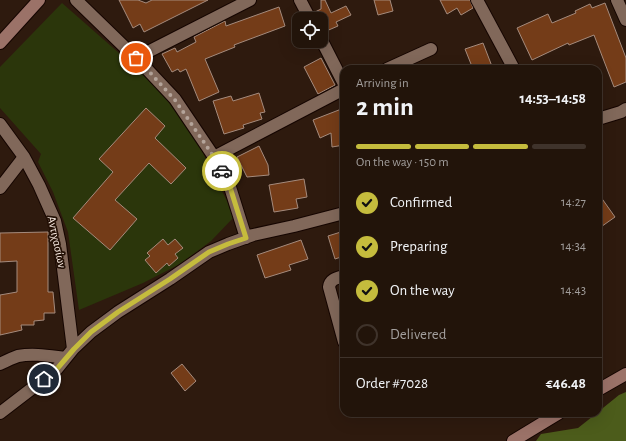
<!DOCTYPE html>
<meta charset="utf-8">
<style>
:root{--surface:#22140a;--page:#2e2118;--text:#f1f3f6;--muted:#a29e9c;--line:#3f332b;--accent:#c5bc3d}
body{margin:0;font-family:"Alegreya Sans",sans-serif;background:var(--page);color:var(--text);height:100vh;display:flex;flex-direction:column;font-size:15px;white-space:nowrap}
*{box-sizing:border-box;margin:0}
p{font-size:13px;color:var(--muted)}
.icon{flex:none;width:22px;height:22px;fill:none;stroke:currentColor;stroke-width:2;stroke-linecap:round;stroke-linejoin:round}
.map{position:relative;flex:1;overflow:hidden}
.drawer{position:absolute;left:340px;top:65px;width:262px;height:352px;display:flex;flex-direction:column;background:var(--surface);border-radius:12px;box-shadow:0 4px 16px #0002,0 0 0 1px var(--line)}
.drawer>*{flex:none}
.tools{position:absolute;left:292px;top:12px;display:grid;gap:8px}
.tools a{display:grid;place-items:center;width:36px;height:36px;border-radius:8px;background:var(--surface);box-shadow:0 4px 16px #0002,0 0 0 1px var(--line);font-size:20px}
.pin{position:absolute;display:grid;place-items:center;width:34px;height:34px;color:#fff;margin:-17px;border:2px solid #fff;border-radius:50%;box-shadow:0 1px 4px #0007}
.courier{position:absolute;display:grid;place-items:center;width:40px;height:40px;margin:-20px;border:3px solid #c5bc3d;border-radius:50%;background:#fff;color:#222;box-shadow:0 1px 5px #0007}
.headline em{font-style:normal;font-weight:700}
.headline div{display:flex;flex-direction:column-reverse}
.headline{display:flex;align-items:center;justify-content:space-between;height:68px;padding:0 16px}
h1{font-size:26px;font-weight:700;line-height:30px}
.bar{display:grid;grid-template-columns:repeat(4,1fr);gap:6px 4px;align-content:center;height:48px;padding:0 16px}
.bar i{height:5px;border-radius:3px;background:var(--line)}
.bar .selected{background:var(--accent)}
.bar p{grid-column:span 4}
.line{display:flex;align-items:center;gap:10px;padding:0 16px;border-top:1px solid var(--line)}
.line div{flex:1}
ol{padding:0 16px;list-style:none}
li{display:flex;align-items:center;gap:12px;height:44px}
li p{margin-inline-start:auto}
li .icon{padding:4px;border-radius:50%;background:var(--accent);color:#111;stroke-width:4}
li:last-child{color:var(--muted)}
li i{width:22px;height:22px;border:2px solid var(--line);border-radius:50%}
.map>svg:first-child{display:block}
.green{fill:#2b360b}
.forest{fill:#4c5c1b}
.building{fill:#743c18;stroke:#a58b7d}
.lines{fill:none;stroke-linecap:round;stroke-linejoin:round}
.street-casing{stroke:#150500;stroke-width:14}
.secondary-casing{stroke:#150500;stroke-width:14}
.street{stroke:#81685a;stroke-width:12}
.secondary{stroke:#9b7268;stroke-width:12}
.done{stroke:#b4a49a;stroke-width:4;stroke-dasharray:0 7.2}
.route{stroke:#c5bc3d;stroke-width:5}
.labels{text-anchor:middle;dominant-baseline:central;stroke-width:3.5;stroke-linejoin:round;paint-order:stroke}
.street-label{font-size:12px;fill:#fceee6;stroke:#241106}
</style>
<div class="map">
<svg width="626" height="441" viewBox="0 0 626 441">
<rect width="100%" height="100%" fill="#2e1a0e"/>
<!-- green -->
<path class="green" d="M 62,3 L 153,83 L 186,124 L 198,143 L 227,201 L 233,218 L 211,241 L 180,264 L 143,283 L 79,310 L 68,232 L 53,192 L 38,162 L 41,154 L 0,108 L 0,67 Z"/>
<!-- forest -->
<path class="forest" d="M 626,392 L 626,441 L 536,441 L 541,434 L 578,428 L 597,413 L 598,413 L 598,412 L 619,395 Z"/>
<!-- building -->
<path class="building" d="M 119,0 L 138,0 L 146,3 L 152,0 L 208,0 L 144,32 L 140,24 L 133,28 Z
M 321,0 L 325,0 L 331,13 L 346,6 L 351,15 L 336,22 L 338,26 L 324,32 L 321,32 L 321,19 L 317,19 L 315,12 L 321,9 Z
M 374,0 L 390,0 L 393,11 L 378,15 Z
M 440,0 L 470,0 L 473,8 L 461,15 L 457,8 L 447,14 Z
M 605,3 L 626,58 L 626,82 L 614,87 L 594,35 L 569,45 L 568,43 L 532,60 L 517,28 L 548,14 L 552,23 L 576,13 L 575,11 L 590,4 L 592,8 Z
M 279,7 L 285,26 L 234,45 L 235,47 L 205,59 L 219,92 L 199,101 L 186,69 L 180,72 L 178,69 L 172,72 L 162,54 L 175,48 L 177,52 L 196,42 L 194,37 L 225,21 L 226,26 Z
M 483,43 L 493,69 L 473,69 L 465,49 Z
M 321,58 L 335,85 L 318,94 L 304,67 Z
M 259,93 L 265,112 L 260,113 L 262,119 L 243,125 L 244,128 L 224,134 L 213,101 L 231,96 L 233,101 Z
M 146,108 L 165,126 L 155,138 L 186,168 L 171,184 L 149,163 L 115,200 L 137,219 L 110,250 L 73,218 L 113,172 L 99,159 Z
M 344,108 L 344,145 L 332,147 L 331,133 L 320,138 L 313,120 Z
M 259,146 L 268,165 L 269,175 L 247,177 L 237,157 Z
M 304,179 L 307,197 L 296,199 L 298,208 L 274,212 L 269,185 Z
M 598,193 L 615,217 L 598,229 Z
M 344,231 L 344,256 L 335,259 L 328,236 Z
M 48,232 L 48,292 L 53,292 L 55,313 L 44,313 L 44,320 L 34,321 L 34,325 L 21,325 L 22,330 L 0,335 L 0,295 L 17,292 L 17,261 L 0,262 L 0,233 Z
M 163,239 L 168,245 L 175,239 L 183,248 L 175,254 L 178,258 L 169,266 L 167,263 L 156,273 L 145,260 L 150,256 L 147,253 Z
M 301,240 L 308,259 L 289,265 L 291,270 L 265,278 L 257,255 Z
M 182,364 L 196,381 L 185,391 L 171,373 Z"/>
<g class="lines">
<defs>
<path id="street" d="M 76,0 L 144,66 L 175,99 L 214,157 L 230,187 L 246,238
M 300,0 L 310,19
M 477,0 L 514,69
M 617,0 L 626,20
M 321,39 L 344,84
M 136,58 L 250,0
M 387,69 L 431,49
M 598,119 L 621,112 L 626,109
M 0,124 L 24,157 L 39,185 L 55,221 L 60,244 L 73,349
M 214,157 L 344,89
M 0,188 L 24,157
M 344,276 C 337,278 330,279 329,287 L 344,342
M 0,364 C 6,361 12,358 18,356 C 34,353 49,356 65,358
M 0,413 L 56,370 L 73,349 L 91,332 L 118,312 L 170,279 L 209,252 L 228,244 L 253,235 L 294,226 L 344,213"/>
<path id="secondary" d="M 0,43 L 39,0
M 598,390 L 626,374
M 513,441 L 559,413"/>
</defs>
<!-- street casing -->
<use href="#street" class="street-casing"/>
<!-- secondary casing -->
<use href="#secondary" class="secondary-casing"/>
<!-- street -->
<use href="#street" class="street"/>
<!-- secondary -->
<use href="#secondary" class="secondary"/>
</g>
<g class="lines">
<!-- done -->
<path class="done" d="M 136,58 L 144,66 L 175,100 L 214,157 L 222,171"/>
<!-- route -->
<path class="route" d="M 44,379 L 56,370 L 74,349 L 91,332 L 118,312 L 170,279 L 209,252 L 228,244 L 246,238 L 230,187 L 222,171"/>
</g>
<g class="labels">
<!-- street labels -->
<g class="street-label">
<text transform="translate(57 242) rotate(78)">Αντιχασίων</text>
</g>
</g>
</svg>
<div class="tools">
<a><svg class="icon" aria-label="locate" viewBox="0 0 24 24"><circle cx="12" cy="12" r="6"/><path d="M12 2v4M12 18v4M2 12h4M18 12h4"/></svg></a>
</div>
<div class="pin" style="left:136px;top:58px;background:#ea580c"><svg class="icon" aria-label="bag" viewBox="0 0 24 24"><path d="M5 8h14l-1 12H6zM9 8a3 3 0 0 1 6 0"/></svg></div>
<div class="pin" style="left:44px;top:379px;background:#1f2937"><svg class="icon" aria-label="home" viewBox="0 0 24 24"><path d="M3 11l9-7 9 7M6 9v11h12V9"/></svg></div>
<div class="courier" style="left:222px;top:171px"><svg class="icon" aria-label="car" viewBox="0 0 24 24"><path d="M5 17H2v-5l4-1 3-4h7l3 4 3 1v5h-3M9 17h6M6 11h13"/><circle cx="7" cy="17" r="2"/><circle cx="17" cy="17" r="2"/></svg></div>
<section class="drawer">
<div class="headline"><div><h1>2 min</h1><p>Arriving in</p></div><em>14:53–14:58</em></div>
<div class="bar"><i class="selected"></i><i class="selected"></i><i class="selected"></i><i></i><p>On the way · 150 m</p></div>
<ol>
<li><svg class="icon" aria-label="check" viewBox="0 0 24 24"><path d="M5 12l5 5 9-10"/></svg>Confirmed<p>14:27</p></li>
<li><svg class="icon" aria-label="check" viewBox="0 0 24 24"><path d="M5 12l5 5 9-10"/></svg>Preparing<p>14:34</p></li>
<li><svg class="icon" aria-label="check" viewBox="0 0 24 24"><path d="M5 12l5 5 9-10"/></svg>On the way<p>14:43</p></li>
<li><i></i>Delivered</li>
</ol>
<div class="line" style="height:52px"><div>Order #7028</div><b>€46.48</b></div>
</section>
</div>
